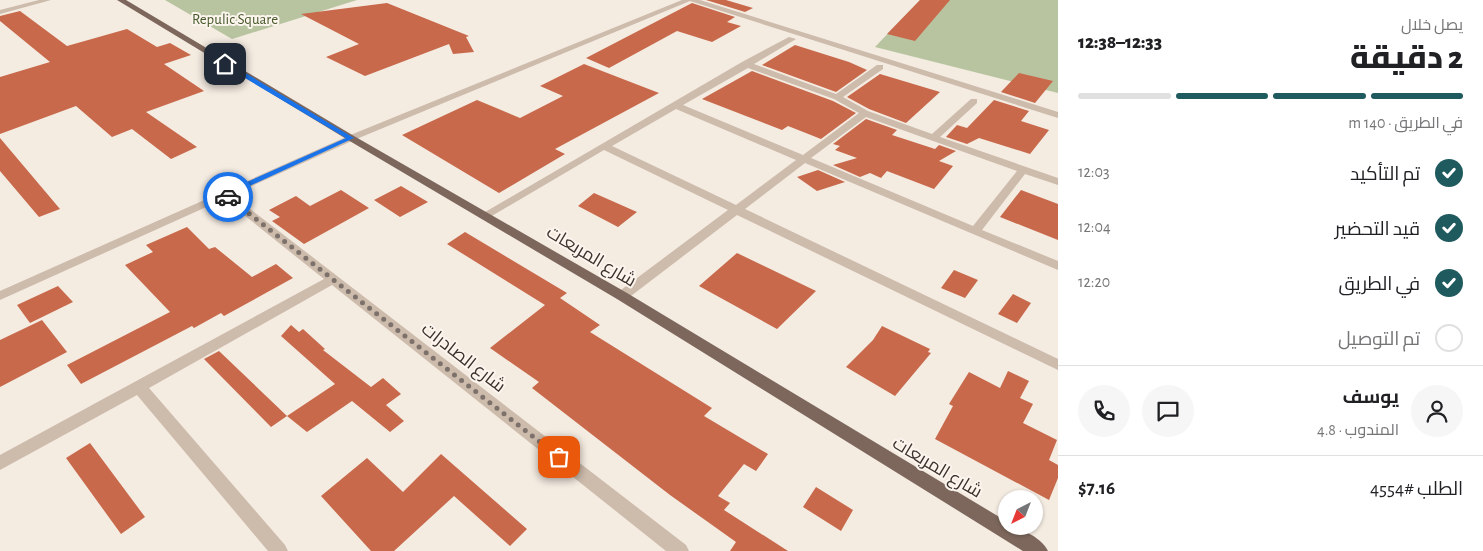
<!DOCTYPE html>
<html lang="ar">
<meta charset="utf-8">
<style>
:root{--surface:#fff;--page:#f6f6f6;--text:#202124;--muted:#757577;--line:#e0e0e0;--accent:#1f5a5e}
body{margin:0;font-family:"Alegreya Sans",Cairo,sans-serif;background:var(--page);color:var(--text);direction:rtl;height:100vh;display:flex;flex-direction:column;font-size:19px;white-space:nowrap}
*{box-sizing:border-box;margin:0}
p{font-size:16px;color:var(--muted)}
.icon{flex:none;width:28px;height:28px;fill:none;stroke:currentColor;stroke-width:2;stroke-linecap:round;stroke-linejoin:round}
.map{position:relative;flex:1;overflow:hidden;direction:ltr}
.side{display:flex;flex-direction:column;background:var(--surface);width:425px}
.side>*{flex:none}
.needle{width:32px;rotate:222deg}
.controls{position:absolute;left:998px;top:490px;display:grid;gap:10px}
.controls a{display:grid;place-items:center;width:45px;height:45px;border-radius:50%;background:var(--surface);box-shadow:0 1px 4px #0004;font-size:25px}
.pin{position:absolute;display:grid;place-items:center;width:42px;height:42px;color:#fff;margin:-21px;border-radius:10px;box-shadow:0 2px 8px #0006}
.courier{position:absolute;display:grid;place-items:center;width:50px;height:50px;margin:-25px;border:4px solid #1a73e8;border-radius:50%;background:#fff;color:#222;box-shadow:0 1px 6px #0007}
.head em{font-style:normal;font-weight:800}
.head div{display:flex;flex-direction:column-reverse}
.head{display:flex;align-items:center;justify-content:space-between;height:85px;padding:0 20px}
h1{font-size:32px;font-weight:800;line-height:38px}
.bar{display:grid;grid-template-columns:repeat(4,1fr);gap:8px 5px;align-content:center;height:60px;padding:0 20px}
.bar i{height:6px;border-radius:4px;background:var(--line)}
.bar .active{background:var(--accent)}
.bar p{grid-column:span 4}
.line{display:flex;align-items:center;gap:12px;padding:0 20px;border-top:1px solid var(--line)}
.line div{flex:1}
.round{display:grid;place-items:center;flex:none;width:52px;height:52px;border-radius:26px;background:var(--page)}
ol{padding:0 20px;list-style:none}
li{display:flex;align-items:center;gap:15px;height:55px}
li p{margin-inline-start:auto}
li .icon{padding:5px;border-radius:50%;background:var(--accent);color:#fff;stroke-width:4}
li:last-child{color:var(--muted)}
li i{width:28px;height:28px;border:2px solid var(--line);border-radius:50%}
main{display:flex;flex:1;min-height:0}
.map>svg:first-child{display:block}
.green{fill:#b8c4a0}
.building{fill:#c8694b}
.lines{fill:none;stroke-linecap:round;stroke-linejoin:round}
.minor{fill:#cdbbac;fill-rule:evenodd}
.major{fill:#7d675c;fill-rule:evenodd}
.route{fill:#1a73e8}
.done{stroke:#7c716b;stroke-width:5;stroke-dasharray:0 9}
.labels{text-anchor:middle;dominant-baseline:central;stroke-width:4;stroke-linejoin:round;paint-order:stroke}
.far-park-label{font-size:15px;fill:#4a5a2e;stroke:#fbf5ee}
.street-label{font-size:18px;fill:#3b302b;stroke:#fbf5ee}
</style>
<main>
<section class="side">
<div class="head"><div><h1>2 دقيقة</h1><p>يصل خلال</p></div><em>12:33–12:38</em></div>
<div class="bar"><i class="active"></i><i class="active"></i><i class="active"></i><i></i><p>في الطريق · 140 m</p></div>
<ol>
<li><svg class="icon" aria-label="check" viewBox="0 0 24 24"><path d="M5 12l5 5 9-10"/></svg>تم التأكيد<p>12:03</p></li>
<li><svg class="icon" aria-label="check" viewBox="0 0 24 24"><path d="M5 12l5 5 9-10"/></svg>قيد التحضير<p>12:04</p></li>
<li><svg class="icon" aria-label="check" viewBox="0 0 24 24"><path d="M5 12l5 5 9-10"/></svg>في الطريق<p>12:20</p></li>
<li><i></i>تم التوصيل</li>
</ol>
<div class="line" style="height:90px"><a class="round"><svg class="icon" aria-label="person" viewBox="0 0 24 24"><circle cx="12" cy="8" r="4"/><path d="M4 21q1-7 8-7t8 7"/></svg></a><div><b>يوسف</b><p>المندوب · 4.8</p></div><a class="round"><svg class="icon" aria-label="chat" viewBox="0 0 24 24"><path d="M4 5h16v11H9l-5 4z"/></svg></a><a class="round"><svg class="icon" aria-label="phone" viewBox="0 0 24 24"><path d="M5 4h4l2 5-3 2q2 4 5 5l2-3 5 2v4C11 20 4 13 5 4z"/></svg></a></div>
<div class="line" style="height:65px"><div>الطلب #4554</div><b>$7.16</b></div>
</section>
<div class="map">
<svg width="1058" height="551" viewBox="0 0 1058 551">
<rect width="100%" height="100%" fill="#f4ebe1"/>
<!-- green -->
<path class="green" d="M 165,0 L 357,0 L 232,39 Z
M 920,0 L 1058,0 L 1058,93 L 875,47 Z"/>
<!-- building -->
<path class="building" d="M 706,0 L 726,0 L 753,8 L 745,12 Z
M 920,0 L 950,0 L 915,41 L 887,34 Z
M 387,3 L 469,36 L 466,37 L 474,52 L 453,54 L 449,44 L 365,76 L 326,57 L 359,44 L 301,14 Z
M 692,3 L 735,17 L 727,22 L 741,26 L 712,42 L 677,31 L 609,68 L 586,58 Z
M 20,11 L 67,46 L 127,29 L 157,47 L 170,43 L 191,55 L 164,64 L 204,91 L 146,112 L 197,147 L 171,159 L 132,129 L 112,137 L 76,106 L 0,134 L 0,77 L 50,62 L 0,21 L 0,16 Z
M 795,45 L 849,62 L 867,70 L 836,92 L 762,65 Z
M 584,64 L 659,93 L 555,149 L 565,154 L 499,193 L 402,135 L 477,100 L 520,118 L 563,96 L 540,86 Z
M 752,71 L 833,101 L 856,113 L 821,139 L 788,126 L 782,130 L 702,99 Z
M 1019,73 L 1053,81 L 1035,103 L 1001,92 Z
M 880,74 L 940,92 L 906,123 L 869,109 L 847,97 Z
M 994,100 L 1029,111 L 1021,121 L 1049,130 L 1030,154 L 979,138 L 967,144 L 946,137 L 957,125 L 967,128 Z
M 866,119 L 897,130 L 892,135 L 935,149 L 939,145 L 956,151 L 939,161 L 953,166 L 934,189 L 887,171 L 881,178 L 870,173 L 860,177 L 833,165 L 857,158 L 835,150 L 840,146 L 833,144 Z
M 0,138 L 60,209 L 39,217 L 0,171 Z
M 818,170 L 845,182 L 817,191 L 797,177 Z
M 401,186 L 428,202 L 400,217 L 374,200 Z
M 341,190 L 369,208 L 304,244 L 272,221 L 280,217 L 269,210 L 296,196 L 310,206 Z
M 1021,190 L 1058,204 L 1058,240 L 1000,217 Z
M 594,193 L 637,212 L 618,227 L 578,206 Z
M 187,227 L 209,249 L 215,247 L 252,277 L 276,264 L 293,278 L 224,316 L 221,313 L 194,328 L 192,326 L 81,384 L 67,365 L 170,312 L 125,265 L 153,252 L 146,245 Z
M 465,232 L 567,293 L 560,298 L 600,325 L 590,332 L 712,408 L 704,416 L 768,454 L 756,471 L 744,464 L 718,496 L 730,503 L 724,510 L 788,551 L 730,551 L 736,542 L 670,495 L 532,388 L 539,382 L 490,348 L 545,305 L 447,244 Z
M 737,253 L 816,291 L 777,329 L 699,286 Z
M 954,270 L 978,280 L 965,298 L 941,288 Z
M 58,286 L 73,302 L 30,323 L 17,305 Z
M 1013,294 L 1031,303 L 1017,323 L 998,314 Z
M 42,320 L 67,352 L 0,387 L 0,340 Z
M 291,325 L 299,332 L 303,329 L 325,349 L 323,350 L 371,387 L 383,378 L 401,394 L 386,405 L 404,421 L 390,432 L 352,401 L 307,432 L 287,416 L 335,384 L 281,336 Z
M 882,326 L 930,349 L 928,352 L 931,353 L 895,396 L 846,367 L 873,340 Z
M 219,351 L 287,416 L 271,427 L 204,359 Z
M 1008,371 L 1029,381 L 1020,398 L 1033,404 L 1023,423 L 1057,440 L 1049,460 L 1058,465 L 1058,478 L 1049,500 L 935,439 L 953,406 L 949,404 L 969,372 L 1000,388 Z
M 90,443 L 145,517 L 121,534 L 66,458 Z
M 441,454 L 527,529 L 510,546 L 454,496 L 394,551 L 371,551 L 321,496 L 367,458 L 403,492 Z
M 816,487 L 853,510 L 841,531 L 803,507 Z"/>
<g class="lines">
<!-- minor -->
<path class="minor" d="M 39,0 L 51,0 L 0,14 L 0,10 Z
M 682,0 L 700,0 L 1058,112 L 1058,118 L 690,1 L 354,140 L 232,195 L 686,545 L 689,551 L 666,551 L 332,285 L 149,388 L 285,545 L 288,551 L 268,551 L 137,395 L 0,470 L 0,455 L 324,279 L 224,199 L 0,300 L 0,291 L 348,136 Z
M 789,37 L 796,39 L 754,64 L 836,94 L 877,65 L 883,65 L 883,69 L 843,97 L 868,111 L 932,134 L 971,99 L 977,99 L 977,103 L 940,137 L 1058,178 L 1058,185 L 1025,174 L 982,230 L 1058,261 L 1058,270 L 805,163 L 745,209 L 1058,359 L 1058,370 L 737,215 L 627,299 L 617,299 L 616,296 L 617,293 L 728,210 L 604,150 L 490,217 L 482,217 L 480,215 L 742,62 ZM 748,68 L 834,99 L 859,113 L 803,155 L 683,105 ZM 676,109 L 796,160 L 736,205 L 612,146 ZM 866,117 L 1017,171 L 973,226 L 811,158 Z"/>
<!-- major -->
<path class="major" d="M 117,0 L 126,0 L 354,136 L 627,293 L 1006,521 L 1006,526 C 1019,526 1043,539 1048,551 L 1023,551 L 617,299 L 348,140 Z"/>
</g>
<!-- route -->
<path class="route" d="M 223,62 L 227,62 L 354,138 L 230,195 L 230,198 L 225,198 L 222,193 L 346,138 L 223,65 Z"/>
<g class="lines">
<!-- done -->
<path class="done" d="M 228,197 L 559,457"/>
</g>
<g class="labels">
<!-- far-park labels -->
<g class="far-park-label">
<text x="235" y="19">Repulic Square</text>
</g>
<!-- street labels -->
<g class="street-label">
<text transform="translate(591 257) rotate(31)">شارع المربعات</text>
<text transform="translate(463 358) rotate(38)">شارع الصادرات</text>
<text transform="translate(937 468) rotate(31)">شارع المربعات</text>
</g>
</g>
</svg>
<div class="controls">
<a><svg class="needle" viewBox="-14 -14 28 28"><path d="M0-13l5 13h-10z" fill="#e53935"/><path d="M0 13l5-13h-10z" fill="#757577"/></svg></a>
</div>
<div class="pin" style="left:559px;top:457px;background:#ea580c"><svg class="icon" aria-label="bag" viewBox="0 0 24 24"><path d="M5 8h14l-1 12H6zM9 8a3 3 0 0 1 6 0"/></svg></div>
<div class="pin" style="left:225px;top:64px;background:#1f2937"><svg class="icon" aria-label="home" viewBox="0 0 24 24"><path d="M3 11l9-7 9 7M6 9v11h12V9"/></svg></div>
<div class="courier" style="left:228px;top:197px"><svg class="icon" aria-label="car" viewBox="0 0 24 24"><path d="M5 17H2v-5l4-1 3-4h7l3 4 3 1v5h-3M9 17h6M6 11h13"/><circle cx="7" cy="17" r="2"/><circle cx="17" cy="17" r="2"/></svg></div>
</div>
</main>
